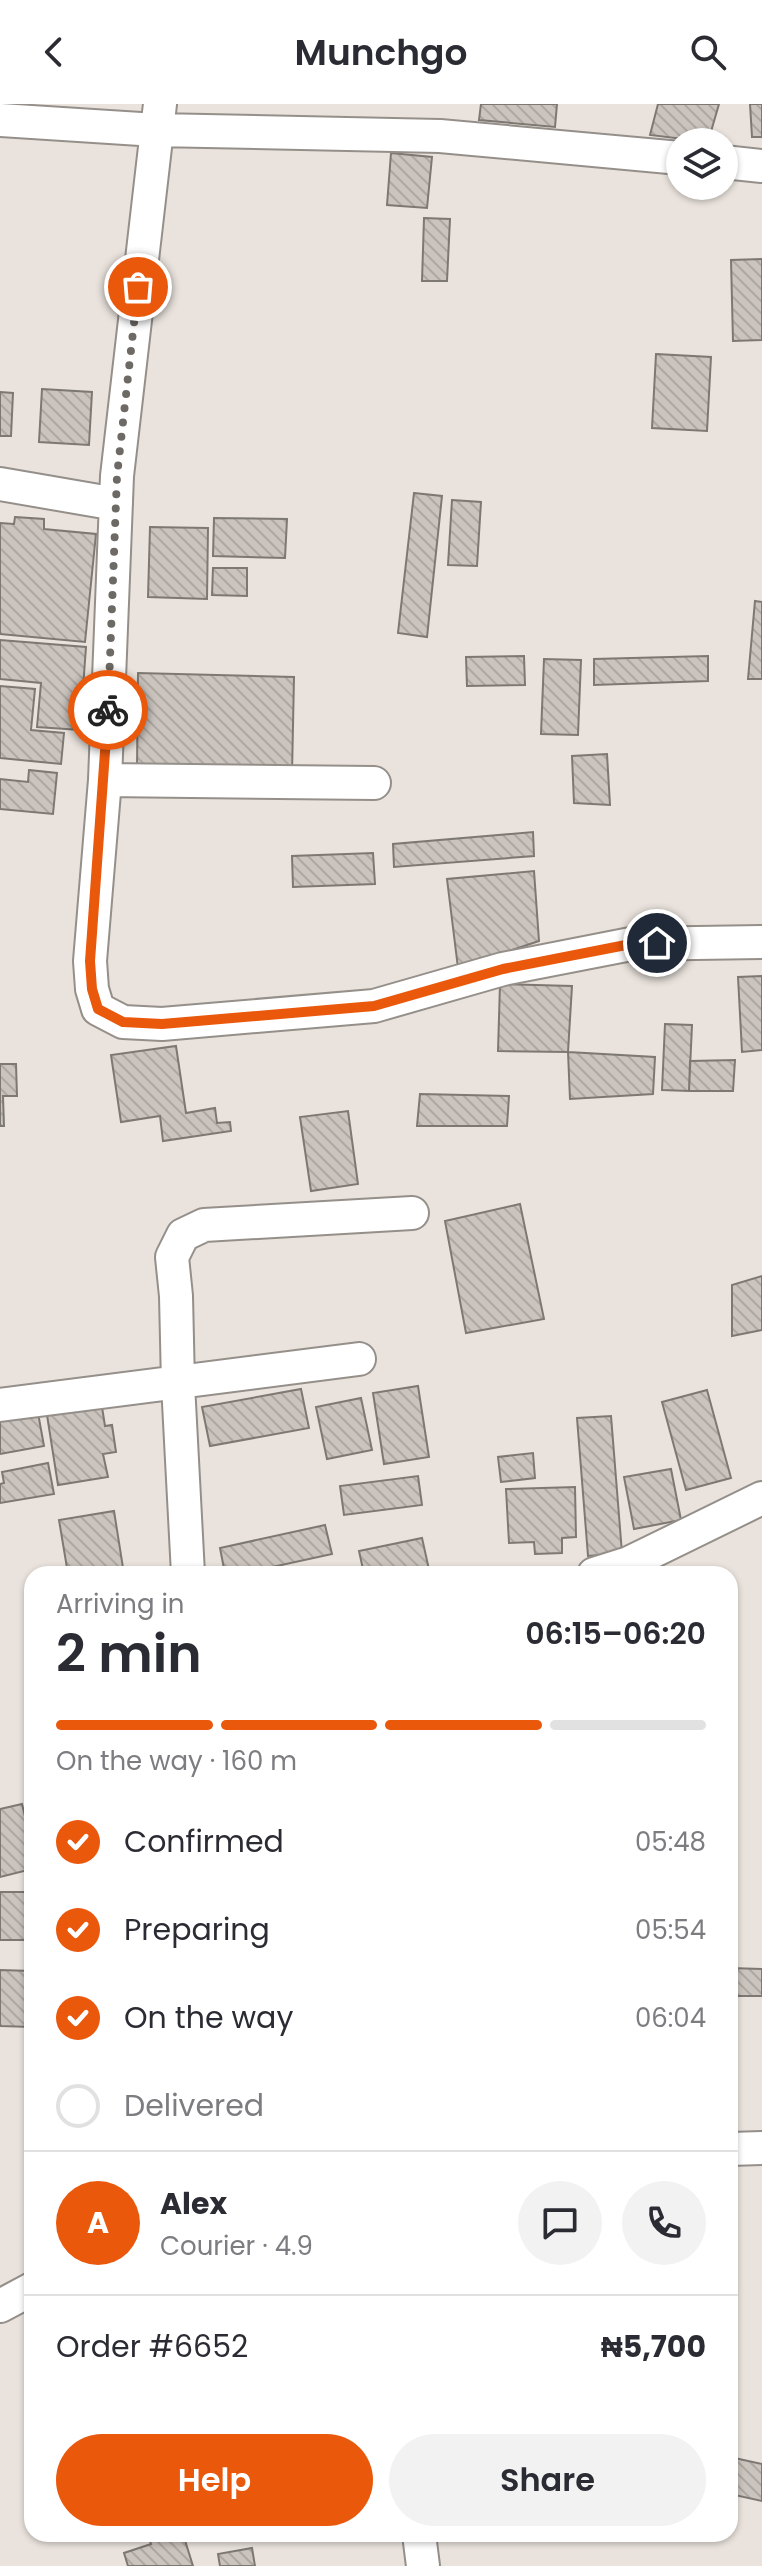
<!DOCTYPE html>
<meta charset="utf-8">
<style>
:root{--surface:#fff;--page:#f2f2f3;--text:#2b2b33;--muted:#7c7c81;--line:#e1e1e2;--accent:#ea580c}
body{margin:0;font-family:Poppins,sans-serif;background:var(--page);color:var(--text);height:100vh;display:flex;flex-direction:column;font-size:30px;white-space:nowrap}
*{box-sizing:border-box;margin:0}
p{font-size:26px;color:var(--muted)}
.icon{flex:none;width:44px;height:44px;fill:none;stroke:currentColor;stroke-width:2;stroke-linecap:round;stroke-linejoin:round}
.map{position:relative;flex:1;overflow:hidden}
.sheet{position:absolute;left:24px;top:1462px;width:714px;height:976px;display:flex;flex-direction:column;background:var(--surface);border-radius:24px;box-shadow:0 2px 6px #0004}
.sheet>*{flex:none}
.tools{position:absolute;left:666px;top:24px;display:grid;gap:16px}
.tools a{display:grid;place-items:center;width:72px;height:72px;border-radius:50%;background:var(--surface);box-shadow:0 2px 6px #0004;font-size:40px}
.pin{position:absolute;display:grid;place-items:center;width:68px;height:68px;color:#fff;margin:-34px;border:4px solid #fff;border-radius:50%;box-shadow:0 2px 8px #0007}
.courier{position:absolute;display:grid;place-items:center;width:80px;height:80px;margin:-40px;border:6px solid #ea580c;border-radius:50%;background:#fff;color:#222;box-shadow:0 2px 10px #0007}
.summary em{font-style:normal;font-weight:600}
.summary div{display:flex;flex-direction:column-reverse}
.summary{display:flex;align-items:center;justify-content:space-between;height:136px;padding:0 32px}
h1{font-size:52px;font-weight:600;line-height:60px}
.bar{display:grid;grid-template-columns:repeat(4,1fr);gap:12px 8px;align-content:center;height:96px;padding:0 32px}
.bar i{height:10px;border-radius:6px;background:var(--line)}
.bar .selected{background:var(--accent)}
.bar p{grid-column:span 4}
.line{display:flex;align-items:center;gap:20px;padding:0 32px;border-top:2px solid var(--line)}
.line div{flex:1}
.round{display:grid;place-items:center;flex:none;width:84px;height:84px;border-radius:42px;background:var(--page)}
ol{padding:0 32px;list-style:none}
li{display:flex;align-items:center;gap:24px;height:88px}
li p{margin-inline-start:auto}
li .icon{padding:8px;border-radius:50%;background:var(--accent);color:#fff;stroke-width:4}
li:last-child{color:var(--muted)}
li i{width:44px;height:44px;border:4px solid var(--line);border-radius:50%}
.cta{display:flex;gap:16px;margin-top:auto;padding:16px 32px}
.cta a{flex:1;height:92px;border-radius:48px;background:var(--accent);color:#fff;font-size:32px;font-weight:600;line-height:92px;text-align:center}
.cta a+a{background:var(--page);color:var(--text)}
header{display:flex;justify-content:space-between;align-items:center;height:104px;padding:0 32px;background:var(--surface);font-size:36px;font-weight:600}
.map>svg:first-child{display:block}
.building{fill:url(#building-back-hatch);stroke:#7e7873;stroke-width:2}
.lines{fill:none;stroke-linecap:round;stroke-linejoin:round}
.street-casing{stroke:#958f8a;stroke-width:36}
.street{stroke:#fff;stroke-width:32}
.done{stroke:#6d6965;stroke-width:8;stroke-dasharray:0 14.4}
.route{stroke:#ea580c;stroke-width:10}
</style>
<header><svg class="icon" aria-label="back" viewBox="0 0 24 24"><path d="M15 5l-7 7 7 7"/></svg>Munchgo<svg class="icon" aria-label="search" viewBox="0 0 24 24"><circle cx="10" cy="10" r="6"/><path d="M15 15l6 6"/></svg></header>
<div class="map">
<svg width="762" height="2462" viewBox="0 0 762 2462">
<defs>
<pattern id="building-back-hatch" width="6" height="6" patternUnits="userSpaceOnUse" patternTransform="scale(2)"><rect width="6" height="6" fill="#cac3be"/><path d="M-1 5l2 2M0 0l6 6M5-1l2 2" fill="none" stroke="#aea8a3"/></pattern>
</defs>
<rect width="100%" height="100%" fill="#eae3dd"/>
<!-- building -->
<path class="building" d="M 481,0 L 557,0 L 555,23 L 479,16 Z
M 658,0 L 719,0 L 708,38 L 650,31 Z
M 750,0 L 762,0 L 762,33 L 752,33 Z
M 391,49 L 432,53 L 427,104 L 387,101 Z
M 424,114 L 450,115 L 447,177 L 422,177 Z
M 762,155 L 762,236 L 733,237 L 731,156 Z
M 656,250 L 711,253 L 707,327 L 652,324 Z
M 42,285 L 92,288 L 89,341 L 39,338 Z
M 0,288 L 13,289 L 11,332 L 0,332 Z
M 414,389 L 442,392 L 427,533 L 398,529 Z
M 452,396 L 481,398 L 477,462 L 448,461 Z
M 15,413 L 44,415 L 44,425 L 96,430 L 85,538 L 0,530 L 0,419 L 14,420 Z
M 214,414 L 287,415 L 285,454 L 213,452 Z
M 150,423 L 208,424 L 207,495 L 148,493 Z
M 213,464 L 247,464 L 247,492 L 212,491 Z
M 755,497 L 762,498 L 762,575 L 748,575 Z
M 0,536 L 86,543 L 80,626 L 37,623 L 41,579 L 0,575 Z
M 524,552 L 525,581 L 467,582 L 466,553 Z
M 708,552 L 708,577 L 594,581 L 594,555 Z
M 544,555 L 581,556 L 578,631 L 541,630 Z
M 138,569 L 294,573 L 292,670 L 137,665 Z
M 0,582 L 35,585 L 31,626 L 64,629 L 61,660 L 0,654 Z
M 607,650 L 610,701 L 574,699 L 572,652 Z
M 29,666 L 57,669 L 53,710 L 0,705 L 0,675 L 28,678 Z
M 533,728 L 534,752 L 394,763 L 393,740 Z
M 373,749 L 375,780 L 293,783 L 292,752 Z
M 534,767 L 539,837 L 458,864 L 447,775 Z
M 762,872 L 762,946 L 742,948 L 738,873 Z
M 500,880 L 572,882 L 568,948 L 498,947 Z
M 665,920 L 692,921 L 689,987 L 662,986 Z
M 176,942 L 186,1009 L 215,1004 L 217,1019 L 230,1018 L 231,1027 L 163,1037 L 160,1012 L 121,1018 L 111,951 Z
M 568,948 L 655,953 L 653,990 L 570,995 Z
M 735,956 L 733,987 L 689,987 L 690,957 Z
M 0,960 L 16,960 L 17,992 L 3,992 L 4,1022 L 0,1022 Z
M 420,990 L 509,992 L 507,1022 L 417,1022 Z
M 348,1007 L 358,1080 L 311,1087 L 300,1013 Z
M 520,1100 L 544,1215 L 466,1229 L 445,1117 Z
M 762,1172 L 762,1226 L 732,1232 L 732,1181 Z
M 418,1282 L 429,1353 L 384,1360 L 373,1289 Z
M 301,1285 L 309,1324 L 210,1342 L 202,1303 Z
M 707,1286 L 731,1374 L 686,1386 L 662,1298 Z
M 361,1294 L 372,1346 L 327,1355 L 316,1303 Z
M 102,1303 L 105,1322 L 112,1321 L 116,1348 L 103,1350 L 108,1373 L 58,1381 L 47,1311 Z
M 38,1309 L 44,1342 L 0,1350 L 0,1315 Z
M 611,1312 L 622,1449 L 588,1452 L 577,1314 Z
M 533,1349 L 535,1374 L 501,1378 L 498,1353 Z
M 48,1359 L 54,1390 L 0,1399 L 0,1380 L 4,1379 L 2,1368 Z
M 671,1365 L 681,1416 L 634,1425 L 624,1373 Z
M 418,1372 L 422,1401 L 344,1411 L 340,1382 Z
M 575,1383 L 576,1433 L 562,1434 L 562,1449 L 535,1450 L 534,1438 L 509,1439 L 506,1385 Z
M 114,1407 L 124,1470 L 68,1470 L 59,1416 Z
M 325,1421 L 332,1450 L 240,1470 L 225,1470 L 220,1444 Z
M 422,1434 L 430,1470 L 364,1470 L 359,1447 Z
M 22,1700 L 32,1741 L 32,1765 L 0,1773 L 0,1705 Z
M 0,1788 L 32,1788 L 32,1836 L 0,1836 Z
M 730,1864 L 762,1865 L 762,1892 L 730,1892 Z
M 0,1866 L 32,1867 L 32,1923 L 0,1922 Z
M 730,2353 L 762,2360 L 762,2397 L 730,2390 Z
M 152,2430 L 183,2430 L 193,2462 L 128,2462 L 124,2449 L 151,2440 L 148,2431 Z
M 252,2444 L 255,2462 L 220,2462 L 218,2450 Z"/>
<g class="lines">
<defs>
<path id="street" d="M 160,0 L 117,372 L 105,676 L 90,857 L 92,885 L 98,905 L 123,918 L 162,920 L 374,902 L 503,865 L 631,840 L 762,838
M 0,16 L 156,26 L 440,32 L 680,54
M 724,58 L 762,62
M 0,380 L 116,400
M 105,676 L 374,679
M 0,1301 L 359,1255
M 188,1470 L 178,1280 L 176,1192 L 172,1153 L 183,1131 L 204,1121 L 412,1109
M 594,1470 L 629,1459 L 762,1394
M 730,2045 L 762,2044
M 0,2202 L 32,2185
M 419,2430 L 423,2462"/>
</defs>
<!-- street casing -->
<use href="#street" class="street-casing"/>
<!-- street -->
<use href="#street" class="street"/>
</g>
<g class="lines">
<!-- done -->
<path class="done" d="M 108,606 L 117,372 L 138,183"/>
<!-- route -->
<path class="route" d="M 108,606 L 90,857 L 92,885 L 98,905 L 123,918 L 162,920 L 374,902 L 503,865 L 631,840 L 657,839"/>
</g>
</svg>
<div class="tools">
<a><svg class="icon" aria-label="layers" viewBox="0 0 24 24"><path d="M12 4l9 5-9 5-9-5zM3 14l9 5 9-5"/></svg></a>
</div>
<div class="pin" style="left:138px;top:183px;background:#ea580c"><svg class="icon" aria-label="bag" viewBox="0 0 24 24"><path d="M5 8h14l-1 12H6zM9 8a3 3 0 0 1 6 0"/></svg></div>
<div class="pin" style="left:657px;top:839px;background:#1f2937"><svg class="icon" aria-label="home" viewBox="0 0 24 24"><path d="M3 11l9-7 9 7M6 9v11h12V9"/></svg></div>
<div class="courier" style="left:108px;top:606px"><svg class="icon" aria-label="bike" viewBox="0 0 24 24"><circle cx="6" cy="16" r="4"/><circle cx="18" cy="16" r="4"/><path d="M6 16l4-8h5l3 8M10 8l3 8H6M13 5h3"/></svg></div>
<section class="sheet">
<div class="summary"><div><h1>2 min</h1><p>Arriving in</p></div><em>06:15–06:20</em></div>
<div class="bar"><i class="selected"></i><i class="selected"></i><i class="selected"></i><i></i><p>On the way · 160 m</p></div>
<ol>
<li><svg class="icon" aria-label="check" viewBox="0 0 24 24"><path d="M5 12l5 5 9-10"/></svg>Confirmed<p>05:48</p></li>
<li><svg class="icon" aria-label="check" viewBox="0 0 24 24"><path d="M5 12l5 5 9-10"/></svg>Preparing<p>05:54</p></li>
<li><svg class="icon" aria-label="check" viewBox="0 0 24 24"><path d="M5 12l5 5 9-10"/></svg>On the way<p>06:04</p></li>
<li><i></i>Delivered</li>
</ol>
<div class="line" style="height:144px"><b class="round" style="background:var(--accent);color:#fff">A</b><div><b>Alex</b><p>Courier · 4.9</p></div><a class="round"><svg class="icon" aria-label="chat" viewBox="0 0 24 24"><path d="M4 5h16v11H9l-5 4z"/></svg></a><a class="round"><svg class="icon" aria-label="phone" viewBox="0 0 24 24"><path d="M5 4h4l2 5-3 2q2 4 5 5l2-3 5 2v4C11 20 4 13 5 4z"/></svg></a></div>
<div class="line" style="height:104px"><div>Order #6652</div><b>₦5,700</b></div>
<div class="cta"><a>Help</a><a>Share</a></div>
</section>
</div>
